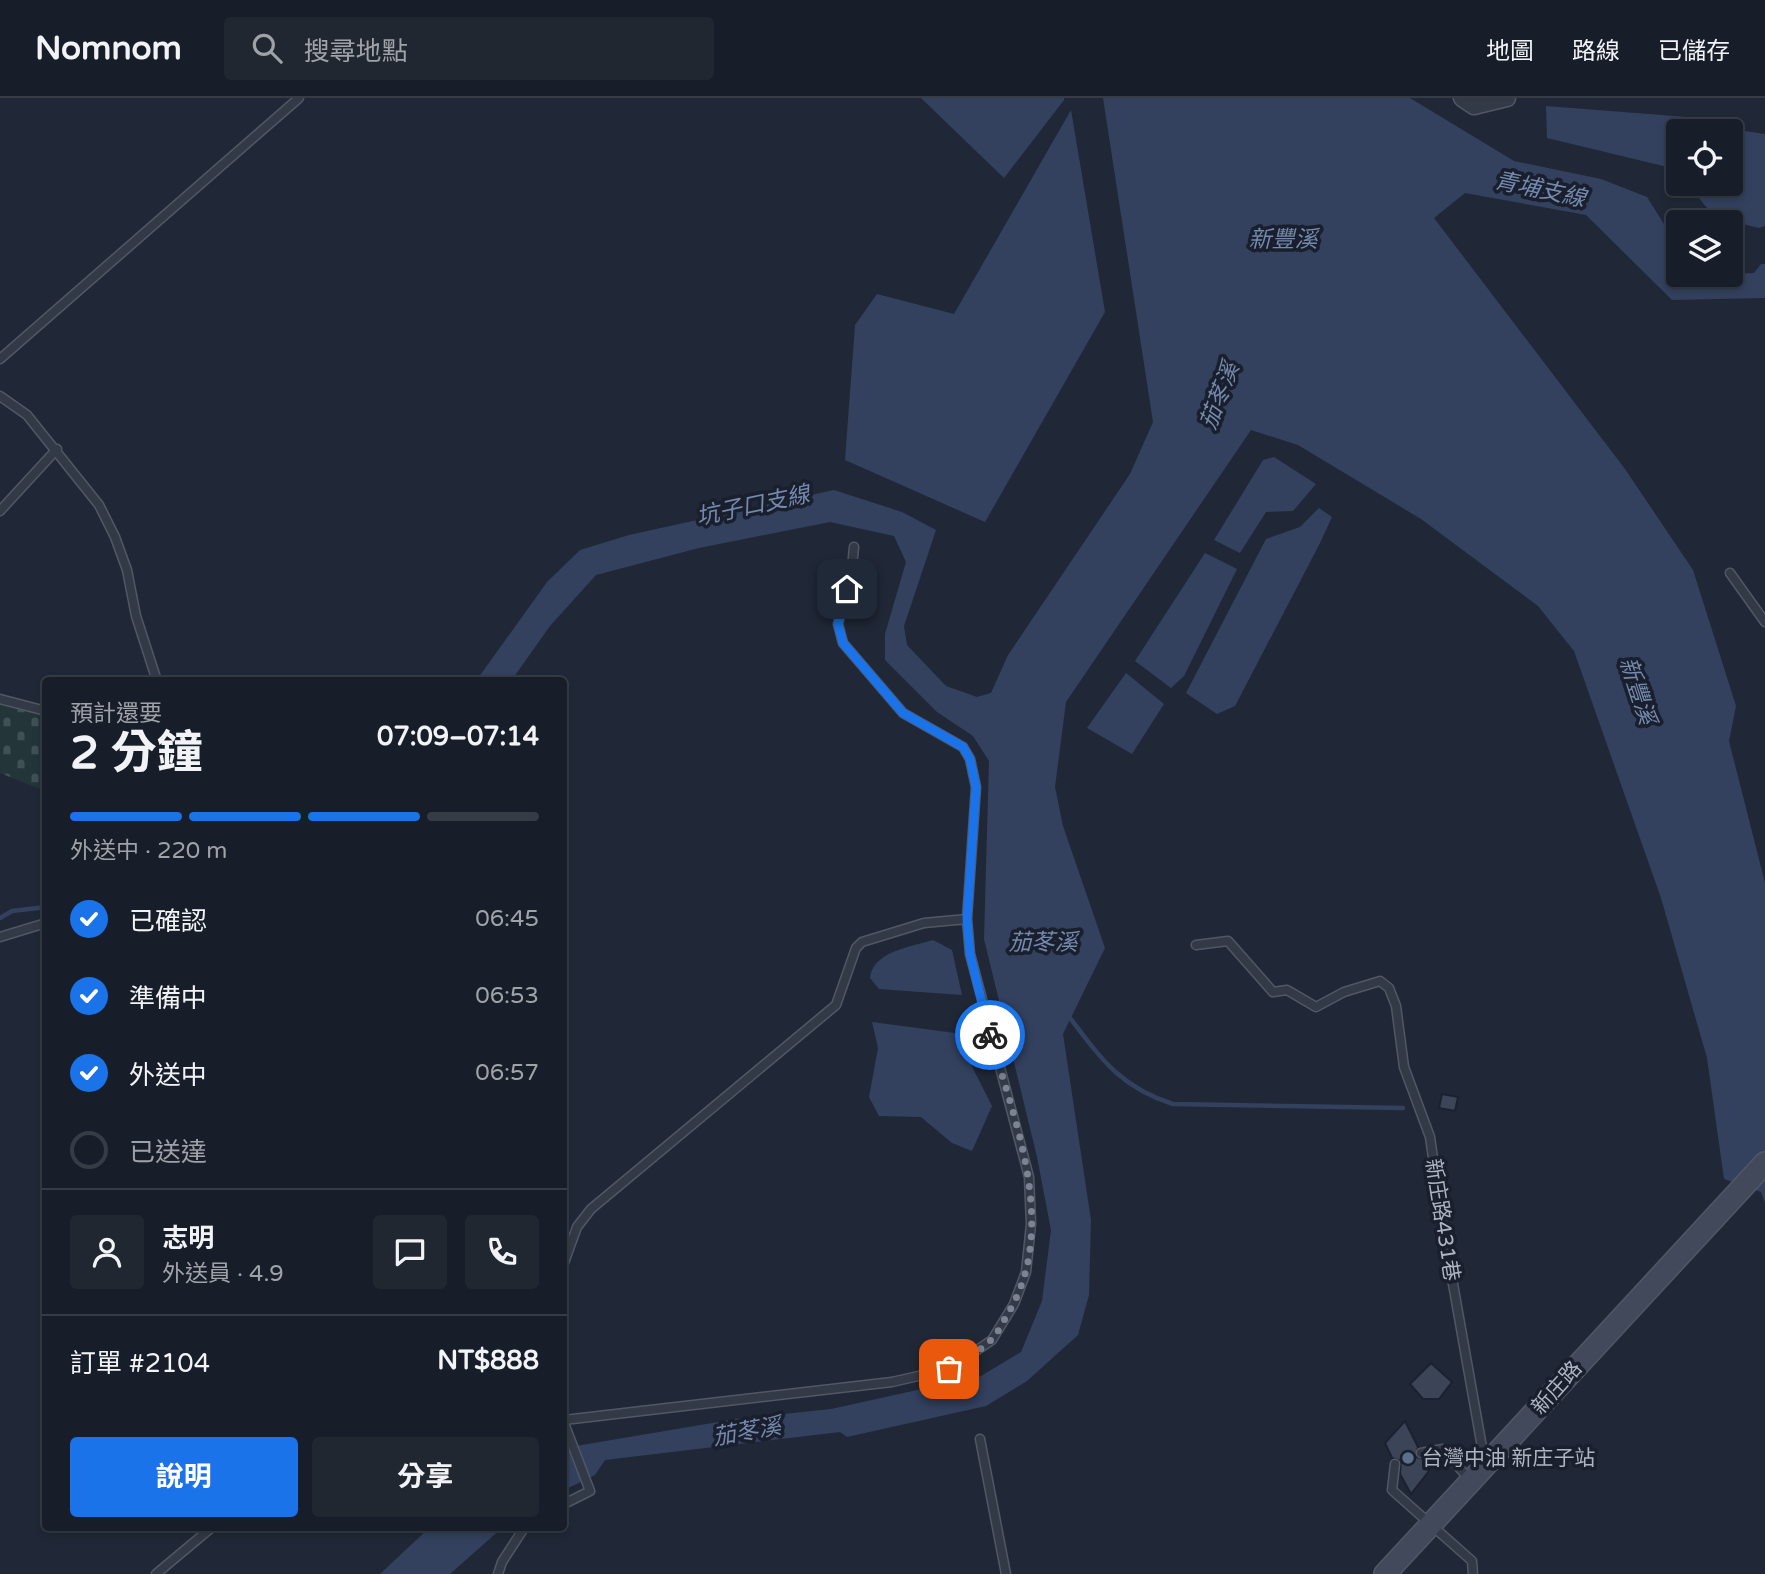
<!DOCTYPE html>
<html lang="zh-TW">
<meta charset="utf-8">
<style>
:root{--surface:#181e29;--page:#212731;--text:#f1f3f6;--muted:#9fa2a8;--line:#363c46;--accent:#1a73e8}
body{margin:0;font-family:"Varela Round","Noto Sans TC",sans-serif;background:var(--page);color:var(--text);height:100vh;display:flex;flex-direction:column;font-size:26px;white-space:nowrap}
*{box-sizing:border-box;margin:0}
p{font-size:23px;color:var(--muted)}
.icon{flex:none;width:38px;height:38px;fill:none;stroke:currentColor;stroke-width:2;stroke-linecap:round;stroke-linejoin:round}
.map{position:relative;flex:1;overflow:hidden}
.sheet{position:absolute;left:42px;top:579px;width:525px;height:854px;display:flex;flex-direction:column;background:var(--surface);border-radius:7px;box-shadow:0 4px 10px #0003,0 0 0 2px var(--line)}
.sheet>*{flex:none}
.tools{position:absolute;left:1666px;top:21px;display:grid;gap:14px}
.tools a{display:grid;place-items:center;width:77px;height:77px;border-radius:7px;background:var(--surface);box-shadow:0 4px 10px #0003,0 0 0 2px var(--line);font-size:35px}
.pin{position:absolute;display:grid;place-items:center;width:60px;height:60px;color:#fff;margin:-30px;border-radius:14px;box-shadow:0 4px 10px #0006}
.courier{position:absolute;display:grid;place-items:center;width:70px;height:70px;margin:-35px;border:5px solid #1a73e8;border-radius:50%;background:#fff;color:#222;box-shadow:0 2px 9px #0007}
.summary em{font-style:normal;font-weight:700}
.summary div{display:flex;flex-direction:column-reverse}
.summary{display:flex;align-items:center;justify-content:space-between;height:119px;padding:0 28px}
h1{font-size:46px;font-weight:700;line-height:52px}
.bar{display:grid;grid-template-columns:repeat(4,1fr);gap:10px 7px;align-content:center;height:84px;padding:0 28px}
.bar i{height:9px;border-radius:5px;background:var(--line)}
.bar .selected{background:var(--accent)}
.bar p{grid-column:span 4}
.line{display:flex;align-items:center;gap:18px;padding:0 28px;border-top:2px solid var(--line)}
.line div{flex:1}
.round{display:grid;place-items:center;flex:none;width:74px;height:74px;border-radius:7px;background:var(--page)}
ol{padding:0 28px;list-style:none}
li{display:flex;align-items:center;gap:21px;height:77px}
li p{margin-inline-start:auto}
li .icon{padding:7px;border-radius:50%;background:var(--accent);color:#fff;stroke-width:4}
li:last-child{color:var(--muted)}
li i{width:38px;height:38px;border:4px solid var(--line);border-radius:50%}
.button{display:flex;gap:14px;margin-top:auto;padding:14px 28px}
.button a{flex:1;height:80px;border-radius:7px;background:var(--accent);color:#fff;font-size:28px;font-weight:700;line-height:80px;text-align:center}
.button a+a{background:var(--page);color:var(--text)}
header{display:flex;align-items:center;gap:42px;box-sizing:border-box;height:98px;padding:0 35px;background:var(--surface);border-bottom:2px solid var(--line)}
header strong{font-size:33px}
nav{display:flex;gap:38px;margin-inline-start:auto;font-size:24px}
.search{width:490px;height:63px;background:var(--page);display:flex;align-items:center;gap:18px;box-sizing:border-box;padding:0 24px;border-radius:7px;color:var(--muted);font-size:26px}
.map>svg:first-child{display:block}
.cemetery{fill:url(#cemetery-stones)}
.water{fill:#33415f}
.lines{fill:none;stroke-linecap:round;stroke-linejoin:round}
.stream{stroke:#33415f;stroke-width:4.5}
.building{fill:#3c4557;stroke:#1b212e;stroke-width:2}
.lane-casing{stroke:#515765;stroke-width:11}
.street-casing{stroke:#515765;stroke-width:19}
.secondary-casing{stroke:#515765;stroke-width:24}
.lane{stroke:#333a47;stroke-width:8}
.street{stroke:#333a47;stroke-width:16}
.secondary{stroke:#41495b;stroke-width:21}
.done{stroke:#7c8393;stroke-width:7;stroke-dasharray:0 12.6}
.route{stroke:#1a73e8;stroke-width:9}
.service-dot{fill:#5c6f8a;stroke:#191f2c;stroke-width:2.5}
.labels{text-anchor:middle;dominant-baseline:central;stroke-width:7;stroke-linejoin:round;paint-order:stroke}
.street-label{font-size:21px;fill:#adb4c4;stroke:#191f2c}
.poi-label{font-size:21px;fill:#adb4c4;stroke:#191f2c;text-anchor:start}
.water-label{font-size:23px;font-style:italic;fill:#7588ad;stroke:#191f2c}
</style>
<header>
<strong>Nomnom</strong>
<div class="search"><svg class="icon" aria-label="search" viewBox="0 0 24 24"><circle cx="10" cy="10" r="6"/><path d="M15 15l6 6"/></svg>搜尋地點</div>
<nav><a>地圖</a><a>路線</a><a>已儲存</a></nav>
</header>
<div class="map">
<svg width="1765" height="1476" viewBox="0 0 1765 1476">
<defs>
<pattern id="cemetery-stones" width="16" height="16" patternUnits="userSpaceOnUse" patternTransform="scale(1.75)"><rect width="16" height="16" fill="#233539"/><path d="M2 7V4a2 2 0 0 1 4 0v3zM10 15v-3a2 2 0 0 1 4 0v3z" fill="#405054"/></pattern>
</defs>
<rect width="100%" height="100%" fill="#202837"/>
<!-- cemetery -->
<path class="cemetery" d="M 0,606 L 45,618 L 45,693 L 0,675 Z"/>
<!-- water -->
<path class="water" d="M 921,0 L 1064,0 L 1064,2 L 1004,80 Z
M 1103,0 L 1410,0 L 1514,63 L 1601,81 L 1647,99 L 1674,142 L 1678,154 L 1678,177 L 1754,175 L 1761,166 L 1765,166 L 1765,200 L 1672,202 L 1586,117 L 1465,95 L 1434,120 L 1625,371 L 1693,472 L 1736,608 L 1729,643 L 1765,785 L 1765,1105 L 1761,1094 L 1724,1081 L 1707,960 L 1661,800 L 1574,553 L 1538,508 L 1421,421 L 1298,347 L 1251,332 L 1066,604 L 1055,689 L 1063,728 L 1105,850 L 1063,936 L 1091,1122 L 1089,1197 L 1078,1237 L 1027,1283 L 986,1308 L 847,1339 L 840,1334 L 605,1362 L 595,1377 L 564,1392 L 564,1350 L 736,1321 L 831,1311 L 981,1278 L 1021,1254 L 1042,1203 L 1051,1132 L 1037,1059 L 984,841 L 989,663 L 973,638 L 937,614 L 885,562 L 885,536 L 906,464 L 894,438 L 830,424 L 699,450 L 596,477 L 550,528 L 511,583 L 476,583 L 547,484 L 580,452 L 629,437 L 834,392 L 902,414 L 936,432 L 904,528 L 907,547 L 946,588 L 977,599 L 991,595 L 1008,557 L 1130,376 L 1153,324 Z
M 1546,8 L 1687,19 L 1684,33 L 1678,33 L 1676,71 L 1547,40 Z
M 1071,12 L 1105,214 L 985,424 L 845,362 L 855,227 L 877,196 L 954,216 Z
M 1712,28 L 1765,36 L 1765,128 L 1759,130 C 1728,122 1713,123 1695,94 L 1697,86 L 1731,86 L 1731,33 L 1710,33 Z
M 1274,359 L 1316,386 L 1293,413 L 1266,414 L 1240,455 L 1214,442 L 1263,362 Z
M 1319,410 L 1332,419 L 1320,445 L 1235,608 L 1217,616 L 1186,595 L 1266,441 L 1300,429 Z
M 1205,455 L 1237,471 L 1184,578 L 1171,590 L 1135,563 Z
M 1126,575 L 1164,606 L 1132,656 L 1087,630 Z
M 933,842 L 952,852 L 962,897 L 879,891 L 870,880 C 873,853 911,849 933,842 Z
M 872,924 L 955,935 L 992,1008 L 972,1053 L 952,1045 L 921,1019 L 879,1018 L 869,999 L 878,950 Z
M 429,1430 L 502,1430 L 450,1476 L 380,1476 Z"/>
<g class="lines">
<!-- stream -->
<path class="stream" d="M 0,820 L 12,813 L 46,809
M 1067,916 C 1100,959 1119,989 1173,1006 L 1403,1010"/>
</g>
<!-- building -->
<path class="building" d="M 1442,996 L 1458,999 L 1455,1013 L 1439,1010 Z
M 1431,1265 L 1452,1284 L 1439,1301 L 1423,1301 L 1410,1286 Z
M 1405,1323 L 1418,1349 L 1416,1359 L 1424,1361 L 1429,1373 L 1411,1396 L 1400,1376 L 1401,1363 L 1392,1360 L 1385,1345 Z"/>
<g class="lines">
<defs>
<path id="lane" d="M 0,261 L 299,0
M 0,298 L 27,317 L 99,407 L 115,439 L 127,472 L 136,518 L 157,583
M 0,413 L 57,351
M 1730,475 L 1765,524
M 0,601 L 46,613
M 0,839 L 46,825
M 1196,847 L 1228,843 L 1273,894 L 1287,892 L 1316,909 L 1344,894 L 1380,883 L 1389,890 L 1396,908 L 1404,969 L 1430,1039 L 1442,1124 L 1485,1366
M 564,1165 L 577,1129 L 591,1111 L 836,907 L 856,850 L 862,844 L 924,825 L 967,821
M 564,1322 L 892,1284 L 949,1271 L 992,1242 L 1014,1206 L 1026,1174 L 1031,1126 L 1029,1079 L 970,856 L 967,821 L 976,689 L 970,661 L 963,649 L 903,615 L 843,545 L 838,526 L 852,470 L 854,449
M 564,1325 L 590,1393 L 564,1406
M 980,1341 L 1006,1476
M 1421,1355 L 1443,1351 L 1469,1381
M 1395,1366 L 1392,1392 L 1472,1463 L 1473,1476
M 156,1476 L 211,1430
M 498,1476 L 502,1464 L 524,1430"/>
<path id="street" d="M 1462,0 L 1474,8 L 1507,0"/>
<path id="secondary" d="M 1385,1476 L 1765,1065"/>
</defs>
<!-- lane casing -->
<use href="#lane" class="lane-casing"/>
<!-- street casing -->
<use href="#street" class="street-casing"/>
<!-- secondary casing -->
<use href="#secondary" class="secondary-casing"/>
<!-- lane -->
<use href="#lane" class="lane"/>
<!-- street -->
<use href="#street" class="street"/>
<!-- secondary -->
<use href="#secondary" class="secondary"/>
</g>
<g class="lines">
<!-- done -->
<path class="done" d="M 949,1271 C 963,1263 977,1255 989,1244 C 997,1237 1002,1226 1007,1217 C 1060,1132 1015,1024 990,937"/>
<!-- route -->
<path class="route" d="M 847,491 L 838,526 L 843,545 L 903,615 L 963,649 L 970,661 L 976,689 L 967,821 L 970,856 L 990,937"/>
</g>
<!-- markers -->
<circle class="service-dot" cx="1408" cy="1360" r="7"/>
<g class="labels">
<!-- street labels -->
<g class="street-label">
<text transform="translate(1442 1122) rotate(81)">新庄路431巷</text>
<text transform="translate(1557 1290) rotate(-48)">新庄路</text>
</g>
<!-- poi labels -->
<g class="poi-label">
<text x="1422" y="1360">台灣中油 新庄子站</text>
</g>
<!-- water labels -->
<g class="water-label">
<text transform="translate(1540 92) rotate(12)">青埔支線</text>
<text x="1283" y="142">新豐溪</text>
<text transform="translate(1220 298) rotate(-69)">茄苳溪</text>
<text transform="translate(753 408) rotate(-12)">坑子口支線</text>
<text transform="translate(1637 593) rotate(72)">新豐溪</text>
<text x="1043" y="845">茄苳溪</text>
<text transform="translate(747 1334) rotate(-10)">茄苳溪</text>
</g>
</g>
</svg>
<div class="tools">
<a><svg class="icon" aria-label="locate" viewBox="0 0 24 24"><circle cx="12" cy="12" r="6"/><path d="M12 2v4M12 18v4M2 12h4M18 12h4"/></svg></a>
<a><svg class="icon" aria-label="layers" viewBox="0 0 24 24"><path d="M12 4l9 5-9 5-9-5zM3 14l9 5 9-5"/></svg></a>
</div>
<div class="pin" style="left:949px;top:1271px;background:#ea580c"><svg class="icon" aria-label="bag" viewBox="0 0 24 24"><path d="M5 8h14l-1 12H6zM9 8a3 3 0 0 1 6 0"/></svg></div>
<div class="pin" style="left:847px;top:491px;background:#1f2937"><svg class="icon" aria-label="home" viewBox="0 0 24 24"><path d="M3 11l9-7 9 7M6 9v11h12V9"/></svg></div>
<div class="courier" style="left:990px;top:937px"><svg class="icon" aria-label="bike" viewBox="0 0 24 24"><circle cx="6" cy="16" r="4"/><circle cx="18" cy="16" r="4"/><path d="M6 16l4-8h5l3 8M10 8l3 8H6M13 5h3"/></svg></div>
<section class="sheet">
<div class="summary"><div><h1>2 分鐘</h1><p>預計還要</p></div><em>07:09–07:14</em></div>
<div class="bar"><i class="selected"></i><i class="selected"></i><i class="selected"></i><i></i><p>外送中 · 220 m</p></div>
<ol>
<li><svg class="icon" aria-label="check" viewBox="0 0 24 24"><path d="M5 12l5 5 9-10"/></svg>已確認<p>06:45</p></li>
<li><svg class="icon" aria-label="check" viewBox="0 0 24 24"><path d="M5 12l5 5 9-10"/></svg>準備中<p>06:53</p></li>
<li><svg class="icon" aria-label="check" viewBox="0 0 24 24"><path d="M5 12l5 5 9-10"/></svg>外送中<p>06:57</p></li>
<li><i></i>已送達</li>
</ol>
<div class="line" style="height:126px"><a class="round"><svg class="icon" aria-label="person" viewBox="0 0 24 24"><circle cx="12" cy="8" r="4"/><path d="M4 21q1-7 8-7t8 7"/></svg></a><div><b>志明</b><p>外送員 · 4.9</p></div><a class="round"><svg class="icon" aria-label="chat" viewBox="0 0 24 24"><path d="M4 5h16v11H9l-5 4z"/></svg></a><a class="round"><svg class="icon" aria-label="phone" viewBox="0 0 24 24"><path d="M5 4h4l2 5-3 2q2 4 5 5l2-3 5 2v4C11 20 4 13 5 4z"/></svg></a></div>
<div class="line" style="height:91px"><div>訂單 #2104</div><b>NT$888</b></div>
<div class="button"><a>說明</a><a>分享</a></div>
</section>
</div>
